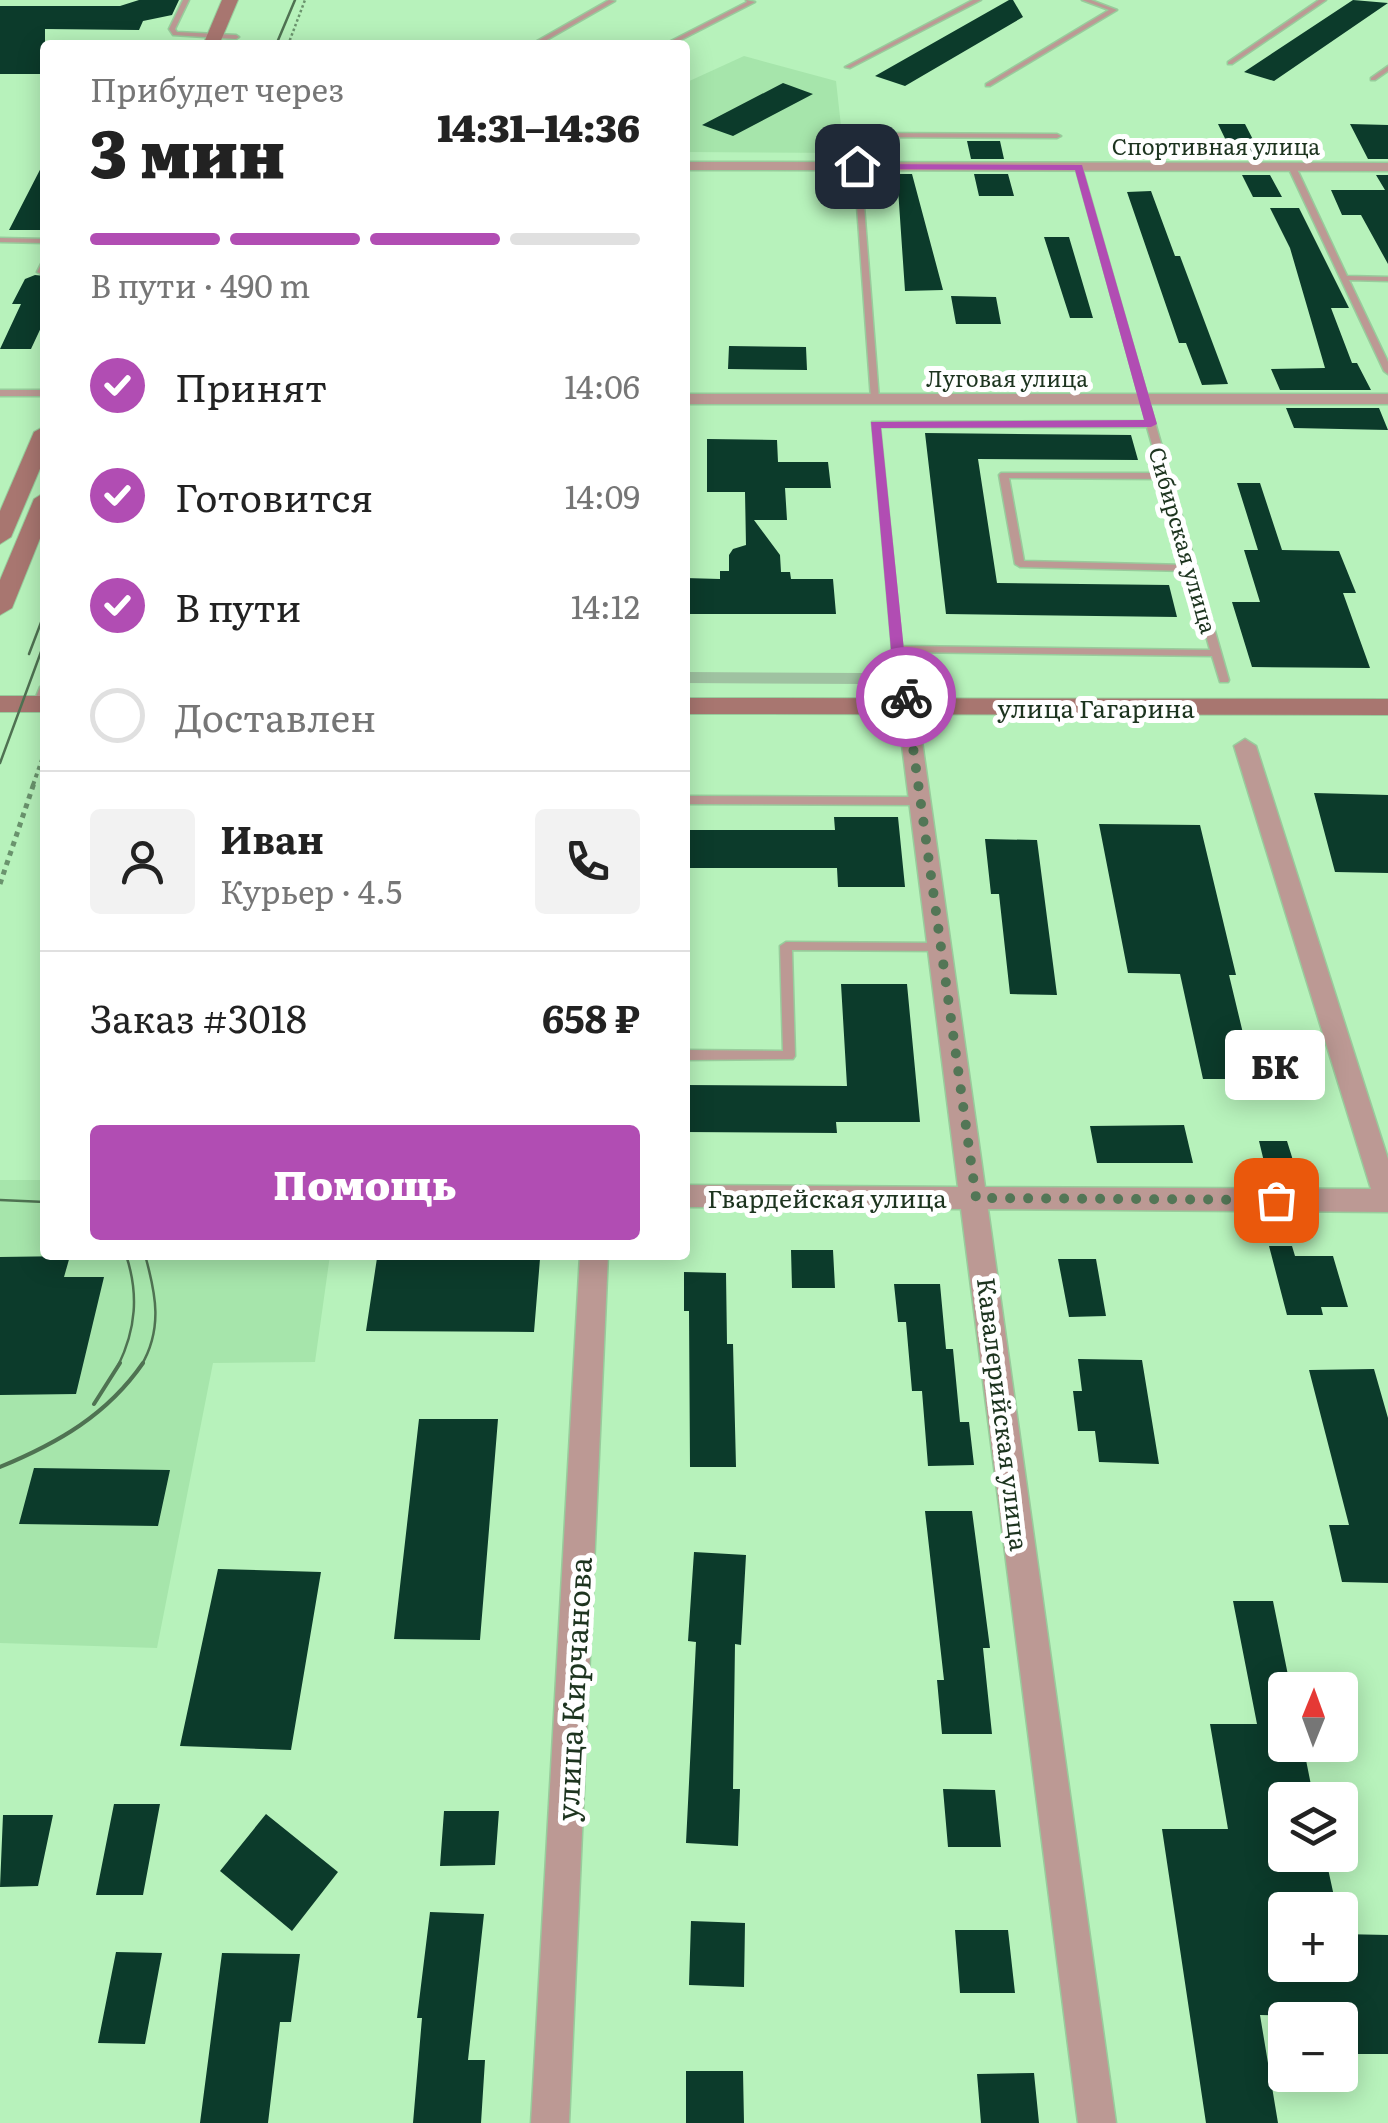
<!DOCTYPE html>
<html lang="ru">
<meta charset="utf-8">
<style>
:root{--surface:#fff;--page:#f2f2f2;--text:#222;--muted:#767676;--line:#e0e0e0;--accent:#b14db3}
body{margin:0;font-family:Literata,serif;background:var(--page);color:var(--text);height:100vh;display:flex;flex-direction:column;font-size:38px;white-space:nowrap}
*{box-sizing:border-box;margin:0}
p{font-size:32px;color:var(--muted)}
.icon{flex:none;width:55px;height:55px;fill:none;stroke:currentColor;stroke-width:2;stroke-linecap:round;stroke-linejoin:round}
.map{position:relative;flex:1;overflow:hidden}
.drawer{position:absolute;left:40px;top:40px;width:650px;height:1220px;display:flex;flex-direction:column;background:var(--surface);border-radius:10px;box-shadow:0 5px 25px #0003}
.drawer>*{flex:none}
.needle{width:65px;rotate:1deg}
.tools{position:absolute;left:1268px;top:1672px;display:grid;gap:20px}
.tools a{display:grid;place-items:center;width:90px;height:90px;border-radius:10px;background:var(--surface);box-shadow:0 5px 25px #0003;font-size:50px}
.pin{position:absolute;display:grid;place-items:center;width:85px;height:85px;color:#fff;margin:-42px;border-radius:20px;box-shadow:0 5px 15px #0006}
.courier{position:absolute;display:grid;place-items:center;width:100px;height:100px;margin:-50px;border:8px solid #b14db3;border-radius:50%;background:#fff;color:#222;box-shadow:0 2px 12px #0007}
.bubble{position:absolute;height:70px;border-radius:10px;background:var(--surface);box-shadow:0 5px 25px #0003;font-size:32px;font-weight:800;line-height:70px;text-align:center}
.overview em{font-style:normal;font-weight:800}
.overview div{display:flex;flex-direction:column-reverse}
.overview{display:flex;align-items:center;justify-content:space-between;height:170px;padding:0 50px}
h1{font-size:65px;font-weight:800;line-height:75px}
.bar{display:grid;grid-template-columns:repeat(4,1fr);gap:15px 10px;align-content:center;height:120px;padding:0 50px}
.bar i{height:12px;border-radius:8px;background:var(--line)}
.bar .active{background:var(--accent)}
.bar p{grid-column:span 4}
.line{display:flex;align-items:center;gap:25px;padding:0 50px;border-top:2px solid var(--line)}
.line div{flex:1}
.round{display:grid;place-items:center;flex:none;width:105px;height:105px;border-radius:10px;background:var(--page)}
ol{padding:0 50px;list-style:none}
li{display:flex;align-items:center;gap:30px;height:110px}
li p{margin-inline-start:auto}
li .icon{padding:10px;border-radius:50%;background:var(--accent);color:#fff;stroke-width:4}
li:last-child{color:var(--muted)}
li i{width:55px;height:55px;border:5px solid var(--line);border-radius:50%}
.button{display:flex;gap:20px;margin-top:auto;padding:20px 50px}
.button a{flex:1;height:115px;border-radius:10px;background:var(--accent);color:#fff;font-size:40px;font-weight:800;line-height:115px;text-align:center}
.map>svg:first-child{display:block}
.built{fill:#a6e5ab}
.green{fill:#9fc2a1}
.building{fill:#0c3b2b}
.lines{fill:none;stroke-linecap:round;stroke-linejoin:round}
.lane-casing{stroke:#98cc9c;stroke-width:3}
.street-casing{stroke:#98cc9c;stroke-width:3}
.secondary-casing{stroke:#98cc9c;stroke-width:2}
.path-far2{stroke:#6a936d;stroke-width:2.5;stroke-dasharray:2.5 2.5;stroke-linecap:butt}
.path-far1{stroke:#6a936d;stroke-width:4;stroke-dasharray:4 4;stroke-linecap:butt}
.path{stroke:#6a936d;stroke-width:5;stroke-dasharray:5 5;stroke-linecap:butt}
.lane{fill:#bc9994;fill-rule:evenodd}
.street{fill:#bc9994;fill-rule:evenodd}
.secondary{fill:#a87670;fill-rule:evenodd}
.tram-far1{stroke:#4f7252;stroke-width:2.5}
.tram{stroke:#4f7252;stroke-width:4}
.route{fill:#b14db3}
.done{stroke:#537656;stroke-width:10;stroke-dasharray:0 18}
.labels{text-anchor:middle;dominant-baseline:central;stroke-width:10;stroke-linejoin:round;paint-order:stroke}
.far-street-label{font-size:22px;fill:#1d341f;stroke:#fff}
.street-label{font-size:25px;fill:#1d341f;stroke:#fff}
.near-street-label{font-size:30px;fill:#1d341f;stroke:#fff}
</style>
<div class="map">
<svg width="1388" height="2123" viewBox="0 0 1388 2123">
<rect width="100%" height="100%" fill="#b7f2bb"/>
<!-- built -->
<path class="built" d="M 744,56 L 836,81 L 844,153 L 685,152 L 685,83 Z
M 0,1180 L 45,1180 L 45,1255 L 330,1255 L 315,1362 L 213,1363 L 157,1648 L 0,1643 Z"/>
<!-- green -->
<path class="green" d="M 685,672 L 862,673 L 863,684 L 685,683 Z"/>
<!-- building -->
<path class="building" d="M 139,0 L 179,0 L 172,15 L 143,21 L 139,30 L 45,29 L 45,74 L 0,74 L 0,6 L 120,6 Z
M 1009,0 L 1013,0 L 1023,17 L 905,86 L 875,76 Z
M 1353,0 L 1388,3 L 1274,81 L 1244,72 Z
M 783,83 L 813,94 L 733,136 L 702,125 Z
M 1218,124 L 1245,124 L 1263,159 L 1235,159 Z
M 1350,124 L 1388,125 L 1388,159 L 1368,159 Z
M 967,141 L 1000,141 L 1004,159 L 971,159 Z
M 45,160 L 45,230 L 9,230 Z
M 897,174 L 912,174 L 943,290 L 905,291 Z
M 974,174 L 1008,174 L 1014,196 L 979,196 Z
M 1242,175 L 1270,175 L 1282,197 L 1253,197 Z
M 1376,175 L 1388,175 L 1388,264 L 1361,215 L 1342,215 L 1331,190 L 1385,190 Z
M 1151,191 L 1175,256 L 1180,256 L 1228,384 L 1202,385 L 1186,343 L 1179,343 L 1127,192 Z
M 1270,208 L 1299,208 L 1349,308 L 1331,308 L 1352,363 L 1357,363 L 1371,390 L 1280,390 L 1271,369 L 1325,368 L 1290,248 Z
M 1044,237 L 1069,237 L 1093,318 L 1070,318 Z
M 35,275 L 45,276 L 45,319 L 31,349 L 0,349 L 21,304 L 12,304 L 25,279 Z
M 951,296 L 996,297 L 1001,324 L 956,324 Z
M 729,346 L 806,347 L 807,370 L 728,369 Z
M 1286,408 L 1379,408 L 1388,430 L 1294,428 Z
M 925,433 L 1131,435 L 1138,460 L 978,459 L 997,583 L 1169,585 L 1177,617 L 946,614 Z
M 707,439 L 777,440 L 778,462 L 828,462 L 831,488 L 785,488 L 787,520 L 754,520 L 780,555 L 781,572 L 790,572 L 791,579 L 833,579 L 836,614 L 685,614 L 685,578 L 720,579 L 720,571 L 729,571 L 729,555 L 733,549 L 746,545 L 745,492 L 707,492 Z
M 1237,483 L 1260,483 L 1282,550 L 1339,551 L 1356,593 L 1343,593 L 1370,668 L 1252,667 L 1232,602 L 1260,602 L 1244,550 L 1258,550 Z
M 1314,793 L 1388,795 L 1388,873 L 1335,872 Z
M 834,817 L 898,817 L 905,887 L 838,887 L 837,868 L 685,868 L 685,830 L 835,830 Z
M 1099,824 L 1200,825 L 1236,975 L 1229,975 L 1254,1079 L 1203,1079 L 1180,974 L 1128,973 Z
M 985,839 L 1037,840 L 1057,995 L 1010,994 L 999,894 L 991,894 Z
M 841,984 L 907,984 L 920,1122 L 836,1122 L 837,1133 L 685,1132 L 685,1085 L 847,1086 Z
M 1184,1125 L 1193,1163 L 1097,1163 L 1090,1126 Z
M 1259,1141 L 1287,1141 L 1296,1170 L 1266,1170 Z
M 1269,1246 L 1292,1246 L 1295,1256 L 1333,1256 L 1348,1307 L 1321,1307 L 1323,1315 L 1287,1315 Z
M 791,1250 L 833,1250 L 835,1288 L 792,1288 Z
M 70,1256 L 64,1277 L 104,1277 L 76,1394 L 0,1395 L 0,1257 Z
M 377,1258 L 540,1259 L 534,1332 L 366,1331 Z
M 1058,1259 L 1096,1259 L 1106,1316 L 1069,1317 Z
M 684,1272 L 726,1273 L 727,1344 L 733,1344 L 736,1467 L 690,1467 L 689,1311 L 684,1311 Z
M 894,1284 L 940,1284 L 946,1349 L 953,1349 L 960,1422 L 969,1422 L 974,1465 L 928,1466 L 922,1391 L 912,1391 L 906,1322 L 898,1322 Z
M 1078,1359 L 1142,1360 L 1159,1464 L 1099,1462 L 1095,1431 L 1078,1431 L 1073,1391 L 1082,1391 Z
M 1374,1369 L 1388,1418 L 1388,1583 L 1342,1582 L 1329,1525 L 1349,1525 L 1309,1370 Z
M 419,1419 L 498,1419 L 480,1640 L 394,1639 Z
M 34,1468 L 170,1470 L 158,1526 L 19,1524 Z
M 925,1511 L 972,1511 L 990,1648 L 983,1648 L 992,1734 L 942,1734 L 937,1680 L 944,1680 Z
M 694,1552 L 746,1555 L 741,1645 L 735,1644 L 733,1789 L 740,1789 L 738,1846 L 686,1843 L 696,1642 L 688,1641 Z
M 218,1569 L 321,1572 L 291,1750 L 180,1746 Z
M 1233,1601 L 1273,1601 L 1291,1690 L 1285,1690 L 1285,1745 L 1303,1745 L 1314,1800 L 1285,1800 L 1285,1855 L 1325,1855 L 1337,1910 L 1285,1910 L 1285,1965 L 1340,1965 L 1340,1934 L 1388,1935 L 1388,2054 L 1344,2054 L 1336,2016 L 1260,2015 L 1278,2123 L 1206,2123 L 1162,1829 L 1228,1829 L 1210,1724 L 1257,1724 Z
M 943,1789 L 995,1790 L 1001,1847 L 948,1847 Z
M 114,1804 L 160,1804 L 143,1895 L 96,1895 Z
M 444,1811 L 499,1811 L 495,1865 L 440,1866 Z
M 266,1814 L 338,1872 L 292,1931 L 220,1871 Z
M 3,1815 L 53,1815 L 38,1886 L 0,1887 Z
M 430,1912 L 484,1914 L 468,2060 L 485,2060 L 481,2123 L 413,2123 L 422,2018 L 417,2018 Z
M 691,1921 L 745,1923 L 744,1987 L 689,1985 Z
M 955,1930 L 1008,1930 L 1015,1993 L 960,1993 Z
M 116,1952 L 162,1953 L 145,2044 L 98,2043 Z
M 222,1953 L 300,1954 L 291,2022 L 280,2022 L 268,2123 L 200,2123 Z
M 686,2071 L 743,2071 L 744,2123 L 686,2123 Z
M 1034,2073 L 1039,2123 L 981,2123 L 977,2074 Z"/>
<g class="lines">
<defs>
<path id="lane" d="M 183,0 L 189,0 L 175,29 L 177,32 L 236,35 L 239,37 L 236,39 L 173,35 L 169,29 Z
M 609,0 L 615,1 L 538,45 L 530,45 Z
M 746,0 L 755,2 L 671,45 L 663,45 L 747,2 Z
M 973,0 L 981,0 L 850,68 L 845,67 Z
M 1082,0 L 1091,0 L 1117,10 L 990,86 L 986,86 L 986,84 L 1109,10 Z
M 1319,0 L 1326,0 L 1232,64 L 1228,64 L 1228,62 Z
M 1388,66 L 1388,71 L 1375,80 L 1371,80 L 1371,78 Z
M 858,133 L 1057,134 L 1061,136 L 1057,138 L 855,137 L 855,133 Z
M 854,165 L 861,167 L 879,399 L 875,402 L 871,399 Z
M 1289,165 L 1296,167 L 1347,276 L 1388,277 L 1388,281 L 1349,280 L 1388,362 L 1388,374 L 1384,371 L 1288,167 Z
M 1075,166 L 1082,168 L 1229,680 L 1228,682 L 1220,682 L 1212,656 L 903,652 L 912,706 L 907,709 L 903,708 L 892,649 L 872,422 L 1146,421 ZM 880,427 L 1147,427 L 1160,473 L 1001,473 L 999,475 L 1015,564 L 1020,567 L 1188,571 L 1210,650 L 902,646 ZM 1009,478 L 1162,479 L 1186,565 L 1024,561 Z
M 0,238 L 45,239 L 45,243 L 0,242 Z
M 42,262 L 45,262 L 45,272 L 41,274 L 37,272 Z
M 0,390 L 45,390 L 45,396 L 0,396 Z
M 45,684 L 43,704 L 38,707 L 34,706 L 33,704 L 40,687 Z
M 685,796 L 921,797 L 926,801 L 921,805 L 685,804 Z
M 786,942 L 940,943 L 946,947 L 940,951 L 792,950 L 795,1056 L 793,1059 L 685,1060 L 685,1050 L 783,1051 L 780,946 Z"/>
<path id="street" d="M 685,162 L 1388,163 L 1388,171 L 685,170 Z
M 685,394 L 1388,394 L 1388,404 L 685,404 Z
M 907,699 L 917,706 L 985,1187 L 1371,1189 L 1234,746 L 1245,739 L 1256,746 L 1388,1159 L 1388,1212 L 988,1209 L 1116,2123 L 1078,2123 L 961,1209 L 685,1207 L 685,1185 L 958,1187 L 897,706 Z
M 580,1255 L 608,1255 L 569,2123 L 531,2123 Z"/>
<path id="secondary" d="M 222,0 L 238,0 L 219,45 L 203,45 Z
M 45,426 L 45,457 L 11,537 L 0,544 L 0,511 L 34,432 Z
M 45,492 L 45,526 L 12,608 L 0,615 L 0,580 L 34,499 Z
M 0,696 L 45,696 L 45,712 L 0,712 Z
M 685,698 L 1388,699 L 1388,715 L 685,714 Z"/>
</defs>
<!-- lane casing -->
<use href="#lane" class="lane-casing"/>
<!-- street casing -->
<use href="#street" class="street-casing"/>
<!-- secondary casing -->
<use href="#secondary" class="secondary-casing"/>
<!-- path-far2 -->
<path class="path-far2" d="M 288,45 L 305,0"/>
<!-- path-far1 -->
<path class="path-far1" d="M 33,785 L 45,751"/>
<!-- path -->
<path class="path" d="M 0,884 L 34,783"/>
<!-- lane -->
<use href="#lane" class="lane"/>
<!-- street -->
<use href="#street" class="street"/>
<!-- secondary -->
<use href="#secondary" class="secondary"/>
<!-- tram-far1 -->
<path class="tram-far1" d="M 276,45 L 295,0
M 29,654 L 45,612
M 0,763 L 45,641
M 0,1200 L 45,1202
M 118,1366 C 136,1329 139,1294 126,1255
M 141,1366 C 163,1329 156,1294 145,1255"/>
<!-- tram -->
<path class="tram" d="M 94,1404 L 120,1363
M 0,1467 C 58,1443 107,1415 143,1363"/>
</g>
<!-- route -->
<path class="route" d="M 857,164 L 1082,165 L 1157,424 L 1151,427 L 881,428 L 904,650 L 912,697 L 906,701 L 899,697 L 891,650 L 871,422 L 1144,420 L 1075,170 L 854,169 Z"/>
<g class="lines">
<!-- done -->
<path class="done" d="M 906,697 L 976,1198 L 1276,1200"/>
</g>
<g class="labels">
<!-- far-street labels -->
<g class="far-street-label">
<text x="1216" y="145">Спортивная улица</text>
<text x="1007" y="377">Луговая улица</text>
<text transform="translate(1184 540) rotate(74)">Сибирская улица</text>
</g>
<!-- street labels -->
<g class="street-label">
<text x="1096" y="707">улица Гагарина</text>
<text x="827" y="1197">Гвардейская улица</text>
<text transform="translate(1004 1414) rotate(83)">Кавалерийская улица</text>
</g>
<!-- near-street labels -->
<g class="near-street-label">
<text transform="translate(572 1689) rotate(-87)">улица Кирчанова</text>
</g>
</g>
</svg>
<div class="tools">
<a><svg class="needle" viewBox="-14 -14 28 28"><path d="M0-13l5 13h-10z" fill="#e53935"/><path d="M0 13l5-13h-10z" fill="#767676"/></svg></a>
<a><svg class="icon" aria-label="layers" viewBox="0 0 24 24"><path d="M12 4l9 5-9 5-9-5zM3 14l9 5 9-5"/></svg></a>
<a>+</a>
<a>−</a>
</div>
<div class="pin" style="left:1276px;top:1200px;background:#ea580c"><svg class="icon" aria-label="bag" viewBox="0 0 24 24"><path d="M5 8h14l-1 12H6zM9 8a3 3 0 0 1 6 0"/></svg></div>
<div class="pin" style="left:857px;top:166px;background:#1f2937"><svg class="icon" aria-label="home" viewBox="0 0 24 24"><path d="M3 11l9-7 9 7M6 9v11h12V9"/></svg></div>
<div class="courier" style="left:906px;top:697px"><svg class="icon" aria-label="bike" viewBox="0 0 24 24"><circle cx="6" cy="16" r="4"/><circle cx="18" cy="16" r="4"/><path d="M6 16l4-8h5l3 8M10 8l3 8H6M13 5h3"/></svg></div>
<div class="bubble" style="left:1225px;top:1030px;width:100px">БК</div>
<section class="drawer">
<div class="overview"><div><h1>3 мин</h1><p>Прибудет через</p></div><em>14:31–14:36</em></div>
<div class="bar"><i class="active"></i><i class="active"></i><i class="active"></i><i></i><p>В пути · 490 m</p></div>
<ol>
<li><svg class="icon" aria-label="check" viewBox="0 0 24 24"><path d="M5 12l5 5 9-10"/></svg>Принят<p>14:06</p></li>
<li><svg class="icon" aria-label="check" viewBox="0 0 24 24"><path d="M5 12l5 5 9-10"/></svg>Готовится<p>14:09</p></li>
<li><svg class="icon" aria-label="check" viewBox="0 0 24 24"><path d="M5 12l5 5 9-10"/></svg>В пути<p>14:12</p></li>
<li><i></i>Доставлен</li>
</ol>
<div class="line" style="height:180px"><a class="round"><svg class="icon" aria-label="person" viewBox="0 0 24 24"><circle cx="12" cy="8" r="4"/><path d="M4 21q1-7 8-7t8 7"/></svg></a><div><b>Иван</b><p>Курьер · 4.5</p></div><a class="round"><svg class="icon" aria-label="phone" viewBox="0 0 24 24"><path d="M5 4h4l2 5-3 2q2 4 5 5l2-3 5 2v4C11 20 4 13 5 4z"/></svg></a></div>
<div class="line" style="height:130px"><div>Заказ #3018</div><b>658 ₽</b></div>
<div class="button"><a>Помощь</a></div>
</section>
</div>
